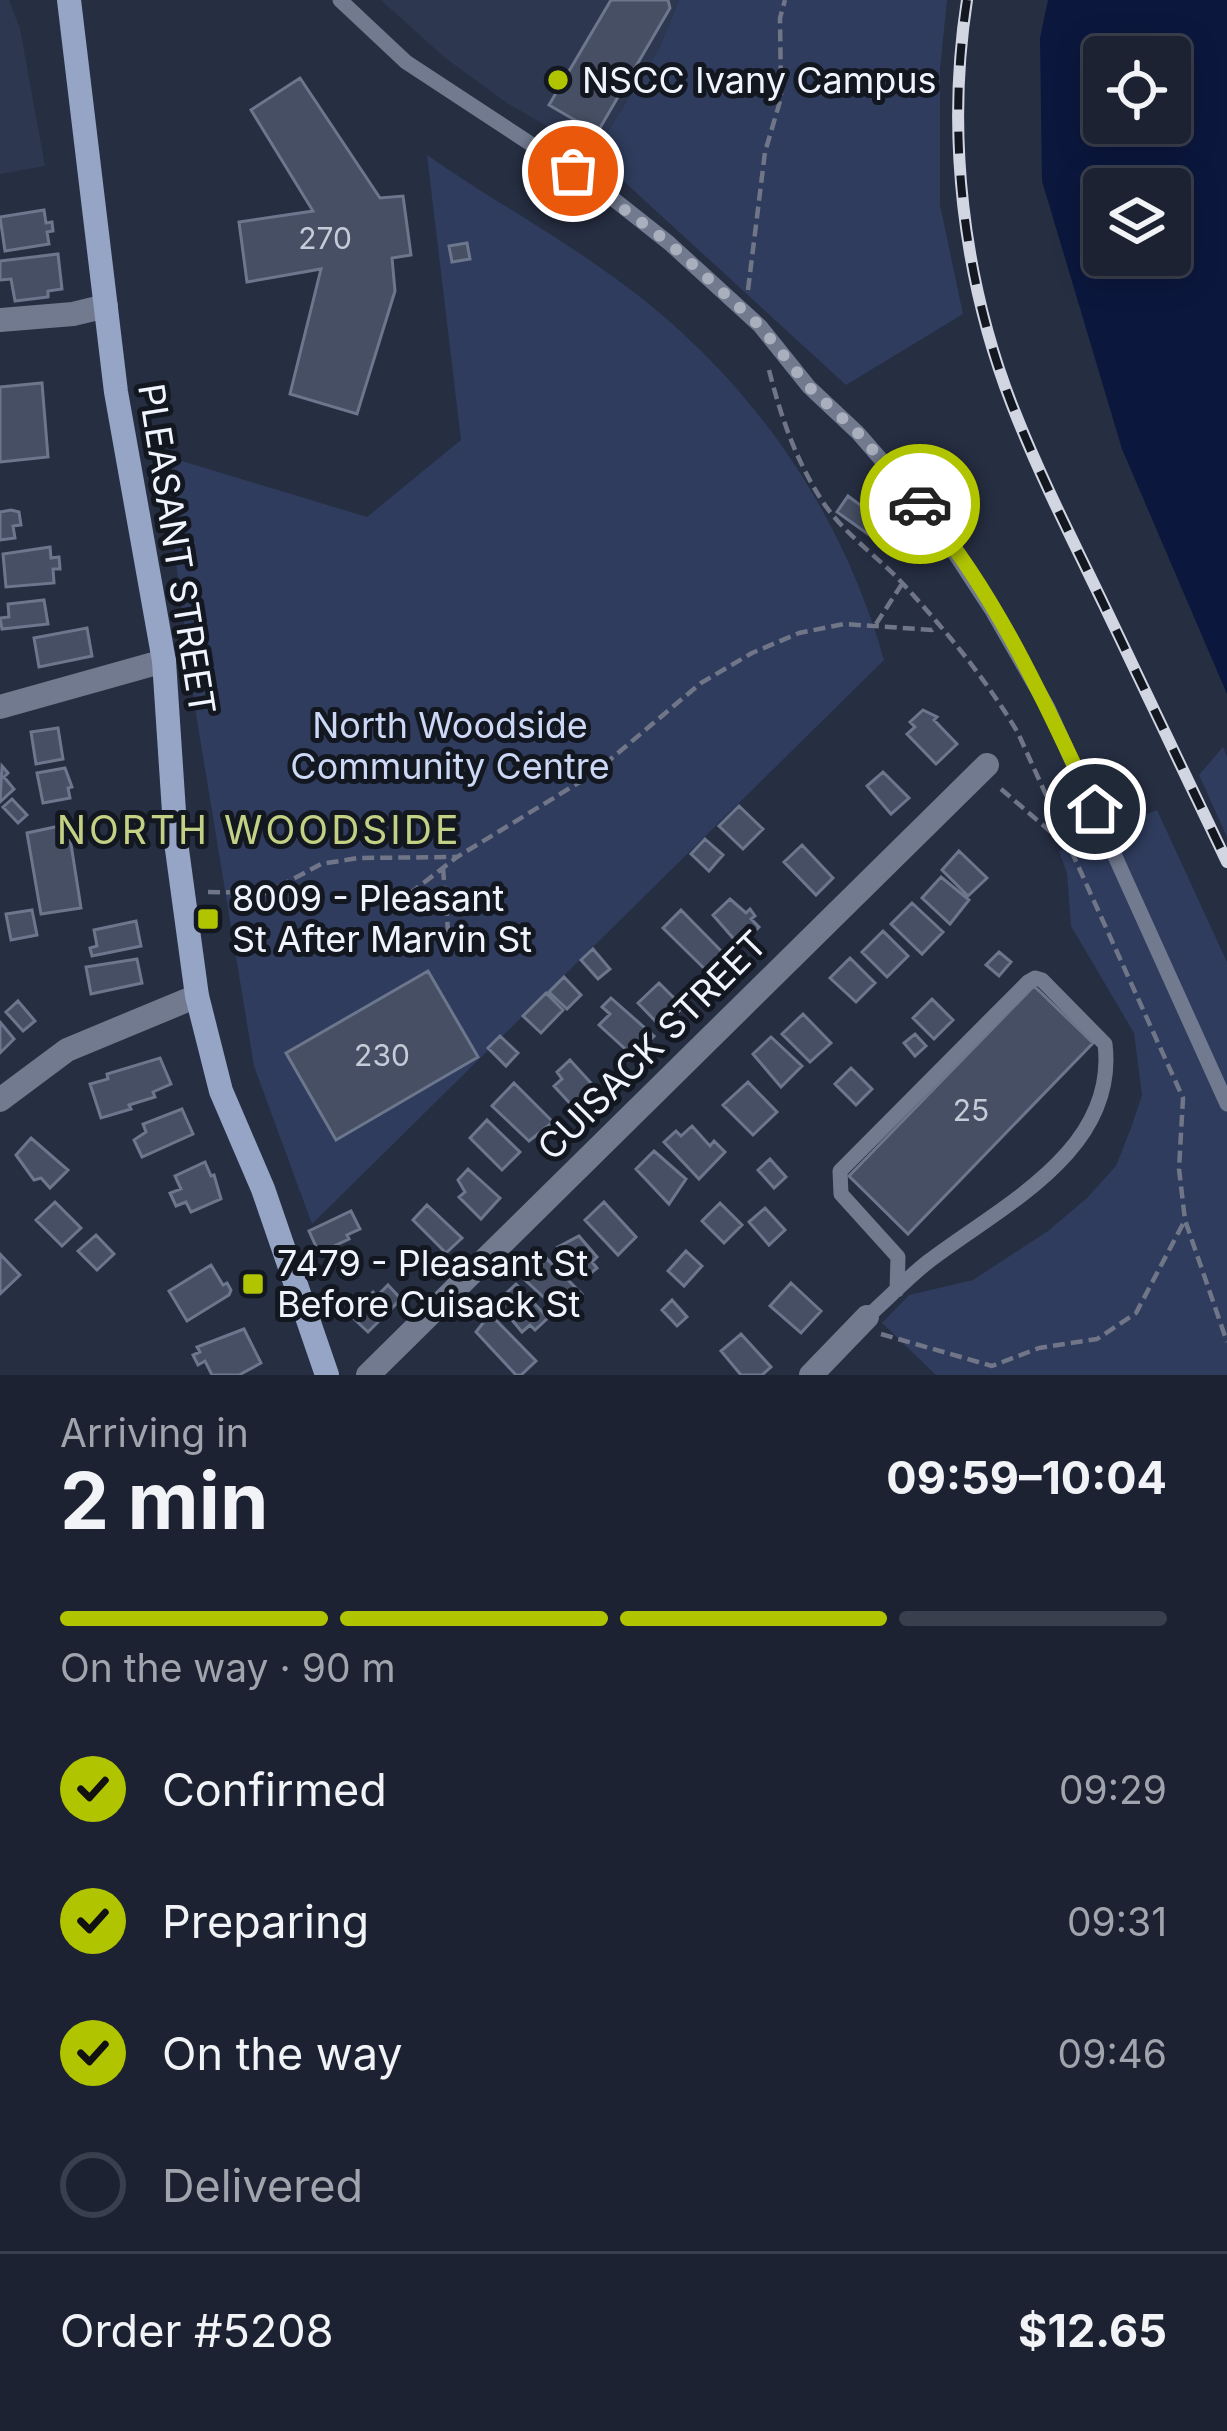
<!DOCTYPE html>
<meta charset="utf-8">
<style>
:root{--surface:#1c2232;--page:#252a3a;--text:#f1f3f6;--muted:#a0a4ac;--line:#3a3f4d;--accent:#b0c500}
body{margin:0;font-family:Inter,sans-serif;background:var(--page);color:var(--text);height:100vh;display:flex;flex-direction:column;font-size:45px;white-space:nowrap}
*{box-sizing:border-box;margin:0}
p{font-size:39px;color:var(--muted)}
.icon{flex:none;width:66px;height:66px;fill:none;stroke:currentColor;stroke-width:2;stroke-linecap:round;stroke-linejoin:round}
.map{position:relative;height:1375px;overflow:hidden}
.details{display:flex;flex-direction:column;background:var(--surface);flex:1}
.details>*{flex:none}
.controls{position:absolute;left:1083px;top:36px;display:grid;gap:24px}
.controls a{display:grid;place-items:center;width:108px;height:108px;border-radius:12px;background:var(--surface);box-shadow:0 6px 30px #0003,0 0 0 3px var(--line);font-size:60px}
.pin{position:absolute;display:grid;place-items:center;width:102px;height:102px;color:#fff;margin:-51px;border:6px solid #fff;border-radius:50%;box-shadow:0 3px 12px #0007}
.courier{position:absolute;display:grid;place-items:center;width:120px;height:120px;margin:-60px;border:9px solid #b0c500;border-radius:50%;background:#fff;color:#222;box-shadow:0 3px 15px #0007}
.overview em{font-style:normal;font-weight:700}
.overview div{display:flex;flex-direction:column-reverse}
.overview{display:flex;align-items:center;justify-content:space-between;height:204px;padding:0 60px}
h1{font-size:78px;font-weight:700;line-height:90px}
.bar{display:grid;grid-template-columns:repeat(4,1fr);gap:18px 12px;align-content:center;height:144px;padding:0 60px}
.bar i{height:15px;border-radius:9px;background:var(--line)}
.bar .active{background:var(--accent)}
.bar p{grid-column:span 4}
.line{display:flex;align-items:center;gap:30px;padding:0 60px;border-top:3px solid var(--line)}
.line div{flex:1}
ol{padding:0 60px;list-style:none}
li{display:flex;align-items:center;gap:36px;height:132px}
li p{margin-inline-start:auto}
li .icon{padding:12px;border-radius:50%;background:var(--accent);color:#111;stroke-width:4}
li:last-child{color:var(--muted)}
li i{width:66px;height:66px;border:6px solid var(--line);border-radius:50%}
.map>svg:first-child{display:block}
.built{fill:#2d3750}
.green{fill:#2f3c5d}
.water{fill:#0b173d;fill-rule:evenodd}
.building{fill:#464f64;stroke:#6c768c;stroke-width:3}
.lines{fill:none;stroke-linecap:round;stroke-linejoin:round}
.path{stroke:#707687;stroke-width:4.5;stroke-dasharray:12 6;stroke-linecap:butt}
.service{stroke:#717a8f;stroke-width:15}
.minor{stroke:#717a8f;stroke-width:24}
.secondary{stroke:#96a5c6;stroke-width:24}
.rail-casing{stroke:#d1d6e2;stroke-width:12}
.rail{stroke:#131720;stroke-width:8;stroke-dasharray:22;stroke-linecap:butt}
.done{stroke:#a9afbd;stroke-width:12;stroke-dasharray:0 21.6}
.route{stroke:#b0c500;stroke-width:15}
.poi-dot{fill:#b0c500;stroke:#131720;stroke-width:4.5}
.labels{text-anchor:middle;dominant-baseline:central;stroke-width:10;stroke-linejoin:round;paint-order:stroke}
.number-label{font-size:30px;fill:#c6cbd8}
.poi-label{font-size:36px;fill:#f0f4ff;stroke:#131720;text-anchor:start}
.street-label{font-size:36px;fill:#f0f4ff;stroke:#131720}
.park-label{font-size:36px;fill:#ccd8f5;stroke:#131720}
.neighbourhood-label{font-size:39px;letter-spacing:3px;fill:#c3d185;stroke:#131720}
</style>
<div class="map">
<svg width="1227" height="1375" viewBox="0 0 1227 1375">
<rect width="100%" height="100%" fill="#262e42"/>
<!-- built -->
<path class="built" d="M 0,0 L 9,0 L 20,29 L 45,166 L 0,174 Z
M 381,0 L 679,0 L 659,49 L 594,154 L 507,103 L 444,57 Z"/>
<!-- green -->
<path class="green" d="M 679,0 L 947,0 L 940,69 L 940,205 L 963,314 L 846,385 L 594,154 L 659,49 Z
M 427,155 C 485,196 548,230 605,271 C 741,366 839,501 884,660 L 312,1224 L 254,1066 L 195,708 L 162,455 L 367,517 L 461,440 Z
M 1223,747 L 1227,757 L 1227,837 L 1199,775 Z
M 1157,810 L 1227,962 L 1227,1375 L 936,1375 L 882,1323 L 909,1295 L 973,1280 L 1048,1231 L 1087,1198 L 1116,1166 L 1131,1128 L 1142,1095 L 1134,1033 L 1071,926 L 1067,873 L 1059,851 Z"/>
<!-- water -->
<path class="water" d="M 1048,0 L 1227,0 L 1227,694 L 1122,449 L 1042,181 L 1040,38 ZM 1104,57 L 1170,57 L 1170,123 L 1104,123 ZM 1104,189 L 1170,189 L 1170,255 L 1104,255 Z"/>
<!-- building -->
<path class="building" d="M 611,0 L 668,0 L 670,8 L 597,133 L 549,105 Z
M 300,78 L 380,198 L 403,196 L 411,255 L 392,258 L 395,291 L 357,414 L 290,394 L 321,269 L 247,282 L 239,222 L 313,211 L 251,110 Z
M 44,210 L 46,223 L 52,222 L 53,231 L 47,232 L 49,244 L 5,251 L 0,217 Z
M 467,243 L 470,259 L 452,262 L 449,246 Z
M 58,254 L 62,289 L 48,291 L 48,297 L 15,301 L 11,279 L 0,280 L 0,261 Z
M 42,383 L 48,457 L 0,462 L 0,387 Z
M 848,496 L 890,527 L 879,542 L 837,512 Z
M 11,510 L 19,512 L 21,525 L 13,526 L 15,538 L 0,540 L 0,512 Z
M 50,547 L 51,558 L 59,557 L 60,569 L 53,569 L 54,583 L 6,587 L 3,554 Z
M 44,600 L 48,624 L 2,629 L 0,618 L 9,617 L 8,604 Z
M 87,628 L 92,656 L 39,667 L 34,638 Z
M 923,710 L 937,717 L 934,720 L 957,744 L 936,764 L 907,734 L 915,727 L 910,722 Z
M 58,728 L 63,759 L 36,764 L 31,732 Z
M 2,766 L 8,773 L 4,777 L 14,789 L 0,802 Z
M 65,768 L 72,787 L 68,788 L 70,798 L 43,803 L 37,773 Z
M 883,772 L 909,798 L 891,814 L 867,786 Z
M 12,799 L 27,815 L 18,823 L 3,807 Z
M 739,806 L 763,829 L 743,849 L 719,826 Z
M 64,825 L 68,825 L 81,908 L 41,914 L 27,833 Z
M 705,839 L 723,855 L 709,871 L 691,854 Z
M 802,845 L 833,878 L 816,895 L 784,862 Z
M 959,851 L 987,878 L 968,896 L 942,870 Z
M 941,877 L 969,900 L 950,924 L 922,898 Z
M 730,899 L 746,913 L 750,909 L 755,916 L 751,919 L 759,927 L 740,946 L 713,915 Z
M 912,903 L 943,932 L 922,954 L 891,924 Z
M 32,910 L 37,935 L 11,940 L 6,914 Z
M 681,910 L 731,961 L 714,978 L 663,928 Z
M 136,921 L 141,946 L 92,956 L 90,948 L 97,946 L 94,930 Z
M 883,931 L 908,956 L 887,977 L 862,952 Z
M 593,949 L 610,969 L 598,979 L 581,960 Z
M 999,952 L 1011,962 L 999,976 L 986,965 Z
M 850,958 L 875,983 L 856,1002 L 830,978 Z
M 137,959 L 142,983 L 91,994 L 86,967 Z
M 428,971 L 478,1057 L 336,1140 L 286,1053 Z
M 564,977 L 581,995 L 567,1009 L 549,992 Z
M 659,983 L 683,1007 L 662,1028 L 638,1003 Z
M 1034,986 L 1093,1043 L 908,1234 L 849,1176 Z
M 546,993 L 563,1010 L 541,1033 L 523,1016 Z
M 611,998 L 654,1036 L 634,1057 L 599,1025 L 610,1014 L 602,1007 Z
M 932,999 L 953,1020 L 934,1039 L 913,1018 Z
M 18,1001 L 35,1021 L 23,1031 L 6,1012 Z
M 803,1014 L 831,1043 L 810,1062 L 782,1034 Z
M 0,1022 L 14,1039 L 0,1053 Z
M 915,1034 L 926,1046 L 915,1056 L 904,1043 Z
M 500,1036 L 518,1053 L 506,1066 L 488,1048 Z
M 771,1037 L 802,1066 L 781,1087 L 753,1054 Z
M 160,1058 L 171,1084 L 153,1092 L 155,1097 L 129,1105 L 131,1109 L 101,1118 L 90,1084 L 108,1079 L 107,1074 Z
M 570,1060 L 600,1093 L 590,1108 L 586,1104 L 578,1112 L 554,1086 L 562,1079 L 557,1072 Z
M 851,1068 L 872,1089 L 856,1105 L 835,1084 Z
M 748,1082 L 777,1112 L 753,1135 L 723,1105 Z
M 514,1083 L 553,1122 L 529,1141 L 492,1106 Z
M 182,1109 L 193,1134 L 142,1157 L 134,1140 L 146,1132 L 143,1124 Z
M 487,1120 L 520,1152 L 502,1170 L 470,1138 Z
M 692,1126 L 710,1146 L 714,1141 L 725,1152 L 699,1179 L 664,1142 L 676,1131 L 681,1136 Z
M 31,1138 L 68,1170 L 50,1188 L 41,1178 L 34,1180 L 16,1155 Z
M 654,1151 L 686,1179 L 669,1204 L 636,1169 Z
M 770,1159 L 786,1177 L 774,1188 L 758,1170 Z
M 205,1162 L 211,1176 L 214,1175 L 221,1199 L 191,1212 L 186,1202 L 176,1206 L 170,1193 L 181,1189 L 175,1176 Z
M 468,1169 L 500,1198 L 481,1219 L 459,1197 L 465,1192 L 458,1180 Z
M 55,1202 L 81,1228 L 62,1246 L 36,1220 Z
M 604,1202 L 636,1237 L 618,1255 L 585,1220 Z
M 720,1203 L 742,1225 L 724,1243 L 702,1221 Z
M 427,1205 L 462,1238 L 446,1253 L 413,1220 Z
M 765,1208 L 785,1230 L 769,1245 L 749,1222 Z
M 351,1211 L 360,1229 L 347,1235 L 349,1239 L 319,1253 L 309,1231 Z
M 96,1235 L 114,1254 L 97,1270 L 78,1251 Z
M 579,1236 L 597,1257 L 592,1262 L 597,1268 L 584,1279 L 558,1247 Z
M 686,1251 L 702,1266 L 684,1286 L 668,1271 Z
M 0,1254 L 20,1275 L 0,1294 Z
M 547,1259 L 582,1294 L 578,1297 L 581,1301 L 562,1314 L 525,1280 Z
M 211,1265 L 223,1285 L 227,1283 L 231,1290 L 229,1295 L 187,1321 L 169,1291 Z
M 791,1283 L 821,1311 L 801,1333 L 770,1306 Z
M 516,1284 L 548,1318 L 535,1330 L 530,1325 L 522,1332 L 497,1302 Z
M 388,1285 L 401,1299 L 368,1332 L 350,1315 L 373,1292 L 377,1296 Z
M 672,1300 L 687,1317 L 677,1326 L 662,1310 Z
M 490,1314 L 536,1361 L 521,1375 L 516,1375 L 476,1332 Z
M 244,1329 L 261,1363 L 239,1375 L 212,1375 L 205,1361 L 198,1365 L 193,1355 L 200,1352 L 197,1347 Z
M 741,1334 L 771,1367 L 762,1375 L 741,1375 L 721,1351 Z"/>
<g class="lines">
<!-- path -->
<path class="path" d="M 748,290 L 765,152 L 781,98 L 780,18 L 785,0
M 769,370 C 781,417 795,458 821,499 C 843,534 878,556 905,586 C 947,632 986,679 1018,733 L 1183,1098 L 1179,1169 L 1185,1220 L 1227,1342
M 876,624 L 902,584
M 1001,789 L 1065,844
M 443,868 L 449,943
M 208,892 L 267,893 L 321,864 L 358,858 L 457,857
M 395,905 L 457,857 L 593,774 L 701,683 L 752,653 L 799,633 L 844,624 L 932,630 L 937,625
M 881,1334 L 992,1366 L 1039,1348 L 1097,1339 L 1136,1313 L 1185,1220"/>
<!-- service -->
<path class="service" d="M 340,0 L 406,62 L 607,194 L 669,243 L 760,326 L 809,387 L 858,433 L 931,517 L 993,612 L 1048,708 L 1227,1104
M 867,1317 C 888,1299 907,1278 929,1261 C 1001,1206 1118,1151 1105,1044 L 1042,980 L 1035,978 L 1028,982 L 840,1171 L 841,1194 L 898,1257 L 897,1290"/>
<!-- minor -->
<path class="minor" d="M 0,320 L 73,314 L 106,306
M 0,707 L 164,661
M 0,1100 L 67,1050 L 197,996
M 368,1375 L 987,765
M 811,1375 L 867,1317"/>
<!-- secondary -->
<path class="secondary" d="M 69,0 L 116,392 L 164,661 L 176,842 L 197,996 L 221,1091 L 263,1189 L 327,1375"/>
<defs>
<path id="rail" d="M 967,0 C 946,134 963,279 1012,405 C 1039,474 1072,539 1104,605 C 1145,691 1186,776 1227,862"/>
</defs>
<!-- rail casing -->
<use href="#rail" class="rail-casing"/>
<!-- rail -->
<use href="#rail" class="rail"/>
</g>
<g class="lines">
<!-- done -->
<path class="done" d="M 573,171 L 669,243 L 760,326 L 809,387 L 858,433 L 920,504"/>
<!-- route -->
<path class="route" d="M 920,504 C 996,592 1046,705 1095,809"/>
</g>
<!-- markers -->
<g class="poi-dot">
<circle cx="558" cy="80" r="12"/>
<rect x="196" y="907" width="24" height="24" rx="6"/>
<rect x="241" y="1272" width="24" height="24" rx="6"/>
</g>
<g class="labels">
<!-- number labels -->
<g class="number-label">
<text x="325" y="238">270</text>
<text x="382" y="1055">230</text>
<text x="971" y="1110">25</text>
</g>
<!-- poi labels -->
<g class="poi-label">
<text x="582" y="80">NSCC Ivany Campus</text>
<text x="232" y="898">8009 - Pleasant<tspan x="232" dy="41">St After Marvin St</tspan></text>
<text x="277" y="1263">7479 - Pleasant St<tspan x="277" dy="41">Before Cuisack St</tspan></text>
</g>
<!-- street labels -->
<g class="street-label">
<text transform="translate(177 549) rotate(81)">PLEASANT STREET</text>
<text transform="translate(652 1045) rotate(-45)">CUISACK STREET</text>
</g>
<!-- park labels -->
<g class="park-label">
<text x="450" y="725">North Woodside<tspan x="450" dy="41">Community Centre</tspan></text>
</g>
<!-- neighbourhood labels -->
<g class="neighbourhood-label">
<text x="259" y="829">NORTH WOODSIDE</text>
</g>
</g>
</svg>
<div class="controls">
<a><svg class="icon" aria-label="locate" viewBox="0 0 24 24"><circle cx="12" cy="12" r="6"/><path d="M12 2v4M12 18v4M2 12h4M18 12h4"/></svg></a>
<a><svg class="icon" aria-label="layers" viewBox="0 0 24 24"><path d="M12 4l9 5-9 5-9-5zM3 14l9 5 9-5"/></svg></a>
</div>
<div class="pin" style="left:573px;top:171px;background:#ea580c"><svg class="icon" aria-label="bag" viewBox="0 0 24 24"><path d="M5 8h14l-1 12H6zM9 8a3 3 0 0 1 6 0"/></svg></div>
<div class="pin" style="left:1095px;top:809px;background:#1f2937"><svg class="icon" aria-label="home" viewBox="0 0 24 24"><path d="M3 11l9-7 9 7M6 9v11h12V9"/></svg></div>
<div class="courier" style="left:920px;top:504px"><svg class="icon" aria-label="car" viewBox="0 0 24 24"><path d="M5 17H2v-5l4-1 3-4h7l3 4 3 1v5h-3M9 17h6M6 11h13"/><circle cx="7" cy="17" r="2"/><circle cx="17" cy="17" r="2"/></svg></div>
</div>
<section class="details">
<div class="overview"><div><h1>2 min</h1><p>Arriving in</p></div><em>09:59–10:04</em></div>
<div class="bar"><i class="active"></i><i class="active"></i><i class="active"></i><i></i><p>On the way · 90 m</p></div>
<ol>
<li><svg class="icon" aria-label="check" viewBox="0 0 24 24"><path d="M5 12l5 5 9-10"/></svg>Confirmed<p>09:29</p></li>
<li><svg class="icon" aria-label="check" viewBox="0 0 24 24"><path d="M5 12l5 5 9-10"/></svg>Preparing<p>09:31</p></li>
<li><svg class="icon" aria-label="check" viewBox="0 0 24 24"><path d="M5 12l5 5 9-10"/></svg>On the way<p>09:46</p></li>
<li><i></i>Delivered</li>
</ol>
<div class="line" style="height:156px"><div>Order #5208</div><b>$12.65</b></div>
</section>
